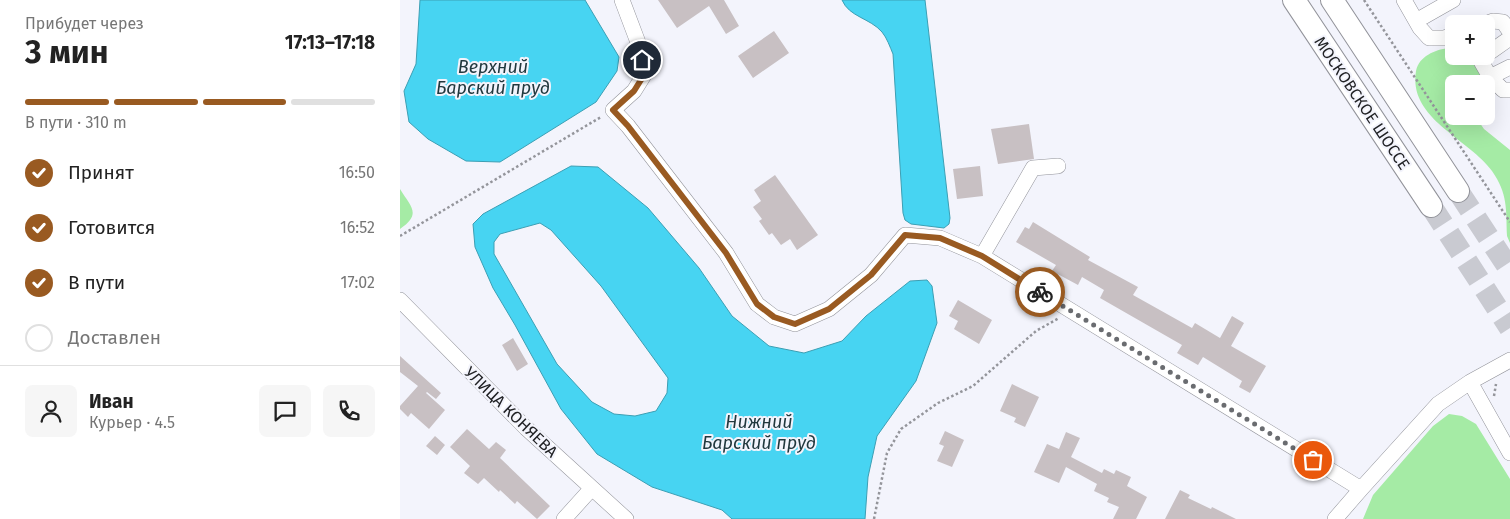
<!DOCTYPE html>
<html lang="ru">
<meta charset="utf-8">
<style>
:root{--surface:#fff;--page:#f6f6f6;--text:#222;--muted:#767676;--line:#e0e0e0;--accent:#995a21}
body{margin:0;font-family:"Fira Sans",sans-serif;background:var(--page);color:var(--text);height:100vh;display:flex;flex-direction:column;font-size:19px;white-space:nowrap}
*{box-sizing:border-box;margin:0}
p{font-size:16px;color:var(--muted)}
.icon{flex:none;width:28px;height:28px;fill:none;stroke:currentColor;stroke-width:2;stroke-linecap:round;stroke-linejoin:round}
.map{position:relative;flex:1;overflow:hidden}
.side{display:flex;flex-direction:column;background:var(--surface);width:400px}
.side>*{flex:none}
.tools{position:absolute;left:1045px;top:15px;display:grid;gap:10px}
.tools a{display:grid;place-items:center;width:50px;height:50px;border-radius:8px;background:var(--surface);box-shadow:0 5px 20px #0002;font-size:25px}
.pin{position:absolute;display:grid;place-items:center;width:42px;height:42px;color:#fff;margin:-21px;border:2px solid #fff;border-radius:50%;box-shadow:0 1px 5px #0007}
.courier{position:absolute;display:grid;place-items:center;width:50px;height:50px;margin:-25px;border:4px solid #995a21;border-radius:50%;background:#fff;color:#222;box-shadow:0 1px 6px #0007}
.overview em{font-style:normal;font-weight:700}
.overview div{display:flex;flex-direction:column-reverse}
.overview{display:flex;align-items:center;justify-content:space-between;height:85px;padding:0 25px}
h1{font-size:32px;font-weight:700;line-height:38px}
.bar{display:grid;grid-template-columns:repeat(4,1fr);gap:8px 5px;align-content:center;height:60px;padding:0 25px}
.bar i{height:6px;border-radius:4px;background:var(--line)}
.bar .on{background:var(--accent)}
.bar p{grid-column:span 4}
.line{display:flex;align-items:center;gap:12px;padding:0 25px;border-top:1px solid var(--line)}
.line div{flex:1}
.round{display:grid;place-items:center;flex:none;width:52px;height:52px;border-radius:8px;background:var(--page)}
ol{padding:0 25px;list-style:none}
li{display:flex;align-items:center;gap:15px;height:55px}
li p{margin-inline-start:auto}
li .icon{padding:5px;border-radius:50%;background:var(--accent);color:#fff;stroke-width:4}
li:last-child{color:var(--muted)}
li i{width:28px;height:28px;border:2px solid var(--line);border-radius:50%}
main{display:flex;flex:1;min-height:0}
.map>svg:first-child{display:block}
.green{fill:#a5eba5}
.water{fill:#47d4f2;stroke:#3c9fb4;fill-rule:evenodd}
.building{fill:#c8c0c3}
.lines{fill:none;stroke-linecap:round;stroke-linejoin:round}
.highway-tunnel{stroke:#c9cad1;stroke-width:22;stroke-dasharray:22 11;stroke-linecap:butt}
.minor-casing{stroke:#92939a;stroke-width:16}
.highway-casing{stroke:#92939a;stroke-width:24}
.path{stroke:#94959b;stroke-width:2.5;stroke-dasharray:2.5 2.5;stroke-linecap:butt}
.minor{stroke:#fff;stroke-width:15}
.highway{stroke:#fff;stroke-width:22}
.done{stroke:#6a6c70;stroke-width:5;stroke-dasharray:0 9}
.route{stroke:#995a21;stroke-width:6}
.labels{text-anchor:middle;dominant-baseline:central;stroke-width:4;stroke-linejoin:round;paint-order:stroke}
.street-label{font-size:16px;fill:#212225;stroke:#f3f4fc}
.water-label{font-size:18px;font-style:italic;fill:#21383e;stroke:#f3f4fc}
</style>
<main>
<section class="side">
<div class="overview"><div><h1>3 мин</h1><p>Прибудет через</p></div><em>17:13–17:18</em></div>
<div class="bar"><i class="on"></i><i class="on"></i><i class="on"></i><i></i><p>В пути · 310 m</p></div>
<ol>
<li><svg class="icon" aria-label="check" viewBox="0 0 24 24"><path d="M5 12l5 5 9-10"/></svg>Принят<p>16:50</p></li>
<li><svg class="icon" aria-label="check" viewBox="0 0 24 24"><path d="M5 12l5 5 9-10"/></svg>Готовится<p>16:52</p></li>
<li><svg class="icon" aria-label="check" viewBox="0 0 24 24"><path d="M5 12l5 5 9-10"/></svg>В пути<p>17:02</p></li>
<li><i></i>Доставлен</li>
</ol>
<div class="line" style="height:90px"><a class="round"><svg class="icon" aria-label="person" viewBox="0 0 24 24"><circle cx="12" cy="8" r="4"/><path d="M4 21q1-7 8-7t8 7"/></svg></a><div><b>Иван</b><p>Курьер · 4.5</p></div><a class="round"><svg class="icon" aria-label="chat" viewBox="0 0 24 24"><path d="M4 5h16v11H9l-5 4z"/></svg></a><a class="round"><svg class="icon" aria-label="phone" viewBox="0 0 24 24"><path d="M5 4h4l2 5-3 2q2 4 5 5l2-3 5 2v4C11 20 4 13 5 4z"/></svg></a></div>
</section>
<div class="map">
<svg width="1110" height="519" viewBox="0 0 1110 519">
<rect width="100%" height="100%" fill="#f3f4fc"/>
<!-- green -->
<path class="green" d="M 1048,48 L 1054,50 L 1054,56 C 1076,56 1074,61 1084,79 L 1082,84 L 1054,84 L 1054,116 L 1075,116 L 1084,129 L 1110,150 L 1110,243 L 1107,236 C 1106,209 1108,194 1092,171 C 1068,138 1008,119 1016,71 C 1019,56 1035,50 1048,48 Z
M 0,189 C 11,207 22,214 0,229 Z
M 1049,414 L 1062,416 L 1076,424 L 1110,479 L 1110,519 L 963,519 L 973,495 L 1033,426 Z"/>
<!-- water -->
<path class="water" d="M 20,0 L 185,0 L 219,57 L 217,71 L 196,102 L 100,162 L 66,161 L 28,139 L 9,122 L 4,91 L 16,64 Z
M 442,0 L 525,0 L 550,218 L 549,224 L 544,228 L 511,224 L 505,220 L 503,213 L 493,54 C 490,47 487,38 482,32 C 470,18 449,17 442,0 Z
M 171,166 L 198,167 L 248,208 L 299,268 L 332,316 L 369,346 L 404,353 L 442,341 L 466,316 L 510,281 L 527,280 L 532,286 L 537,323 L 516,381 L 477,436 L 468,477 L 465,519 L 332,519 L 322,510 L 252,487 L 197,454 L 161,409 L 115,325 L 93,288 L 75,247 L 73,224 L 83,214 ZM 140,223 L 151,230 L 201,286 L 268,378 L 267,393 L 256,411 L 235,416 L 214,414 L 192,402 L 157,364 L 94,254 L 94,242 L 100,234 Z"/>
<!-- building -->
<path class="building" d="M 258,0 L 324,0 L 339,26 L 326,34 L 309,6 L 277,28 Z
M 374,31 L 389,53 L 353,78 L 338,56 Z
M 629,124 L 634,159 L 598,164 L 591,129 Z
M 580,166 L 583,196 L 557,199 L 553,169 Z
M 375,175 L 418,235 L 397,250 L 390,239 L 381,245 L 372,233 L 369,235 L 359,221 L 362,219 L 353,207 L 361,201 L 354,190 Z
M 633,222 L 690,257 L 688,260 L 738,287 L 733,295 L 792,328 L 795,323 L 820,338 L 832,316 L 844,323 L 831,346 L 866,366 L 850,393 L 839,387 L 842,381 L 803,357 L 798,365 L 777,353 L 782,345 L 700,298 L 704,290 L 682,277 L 678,285 L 652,271 L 656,265 L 616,242 L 625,227 L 629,229 Z
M 558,300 L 592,320 L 579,344 L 554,329 L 558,321 L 549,316 Z
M 113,338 L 128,364 L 117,371 L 102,345 Z
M 0,356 L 41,393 L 36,399 L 27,392 L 26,393 L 45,410 L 29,429 L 11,413 L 8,417 L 0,409 L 0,406 L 18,386 L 0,372 Z
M 612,384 L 639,397 L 625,427 L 614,422 L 616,418 L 600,411 Z
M 67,429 L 89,449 L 96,442 L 106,450 L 100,458 L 150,506 L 137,519 L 117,501 L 115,504 L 100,490 L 99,492 L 84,478 L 78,484 L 64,473 L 70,466 L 50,447 Z
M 545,431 L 564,440 L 552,467 L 537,461 L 544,446 L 539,444 Z
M 666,432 L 680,438 L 671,457 L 702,473 L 704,469 L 714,474 L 716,470 L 731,477 L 727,486 L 747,497 L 736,519 L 713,519 L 719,507 L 707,502 L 709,498 L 694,491 L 697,484 L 666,467 L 659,483 L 634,472 L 647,444 L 659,449 Z
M 35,436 L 45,445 L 37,455 L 26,446 Z
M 780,490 L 790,495 L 788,498 L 811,509 L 812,507 L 836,519 L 765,519 Z"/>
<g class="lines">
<!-- highway-tunnel -->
<path class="highway-tunnel" d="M 1058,191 L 1110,270
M 1031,206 L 1110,328"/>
<defs>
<path id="minor" d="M 222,0 L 239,45 L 244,75 L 234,91 L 213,110 L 228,126 L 326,253 L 357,304 L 374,317 L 395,324 L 429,309 L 471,275 L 505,235 L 540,238 L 582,256 L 961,489
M 1004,0 L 1020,28 L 1029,38 L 1044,38 L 1054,35
M 1016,21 L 1053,0
M 1085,24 L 1093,21 L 1103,22 L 1110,32
M 1086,55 L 1110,38
M 1078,56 L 1090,77 L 1103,90 L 1110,90
M 1090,77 L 1110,67
M 582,256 L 633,168 L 658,166
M 0,300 L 126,428 L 226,519
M 1070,382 L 1110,453
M 164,519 L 192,488
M 935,519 L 961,489 L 1038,404 L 1070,382 L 1110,360"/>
<path id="highway" d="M 894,0 L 1031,206
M 932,0 L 1058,191"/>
</defs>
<!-- minor casing -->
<use href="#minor" class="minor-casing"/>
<!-- highway casing -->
<use href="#highway" class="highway-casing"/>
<!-- path -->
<path class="path" d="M 964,0 L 1110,222
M 0,236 L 201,117
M 1094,396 L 1096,384
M 474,519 L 487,453 L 501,429 L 538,403 L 573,386 L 636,331 L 659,318"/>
<!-- minor -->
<use href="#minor" class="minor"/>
<!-- highway -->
<use href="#highway" class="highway"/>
</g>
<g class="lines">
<!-- done -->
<path class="done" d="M 640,292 L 913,460"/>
<!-- route -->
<path class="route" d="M 242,60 L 244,75 L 234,91 L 213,110 L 228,126 L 326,253 L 357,304 L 374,317 L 395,324 L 429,309 L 471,275 L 505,235 L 540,238 L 582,256 L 640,292"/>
</g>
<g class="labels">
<!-- street labels -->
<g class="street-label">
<text transform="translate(962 103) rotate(56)">МОСКОВСКОЕ ШОССЕ</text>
<text transform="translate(111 412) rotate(44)">УЛИЦА КОНЯЕВА</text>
</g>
<!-- water labels -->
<g class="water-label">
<text x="93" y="67">Верхний<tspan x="93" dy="21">Барский пруд</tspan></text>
<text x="359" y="422">Нижний<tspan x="359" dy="21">Барский пруд</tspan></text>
</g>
</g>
</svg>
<div class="tools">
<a>+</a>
<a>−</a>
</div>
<div class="pin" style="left:913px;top:460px;background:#ea580c"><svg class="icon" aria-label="bag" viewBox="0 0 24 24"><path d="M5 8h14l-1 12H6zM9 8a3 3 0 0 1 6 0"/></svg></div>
<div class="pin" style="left:242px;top:60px;background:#1f2937"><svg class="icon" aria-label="home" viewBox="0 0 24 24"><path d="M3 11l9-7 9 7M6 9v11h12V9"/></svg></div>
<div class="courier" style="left:640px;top:292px"><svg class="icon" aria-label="bike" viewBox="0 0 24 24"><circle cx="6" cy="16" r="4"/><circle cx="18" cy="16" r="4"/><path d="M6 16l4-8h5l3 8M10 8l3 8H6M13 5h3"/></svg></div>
</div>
</main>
